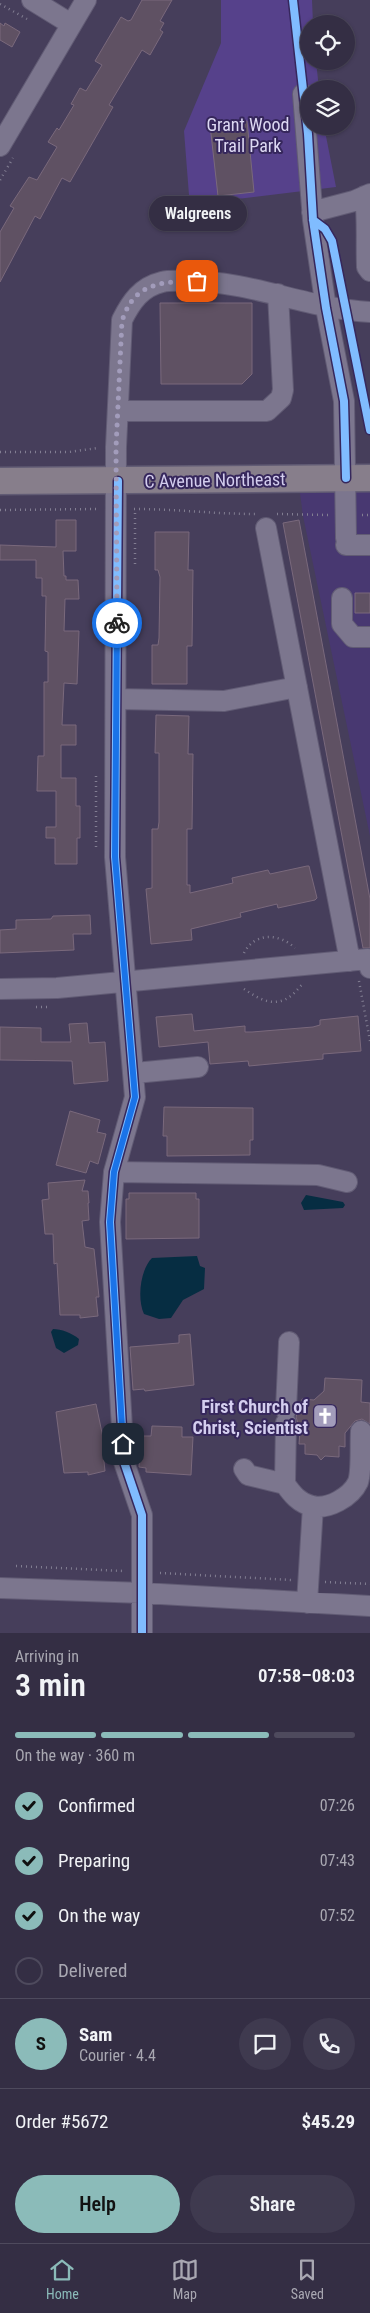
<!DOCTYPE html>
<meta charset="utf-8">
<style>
:root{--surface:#342e44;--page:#3f3a4f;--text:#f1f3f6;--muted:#a9a8b2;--line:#4e4a5d;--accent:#8bbbb9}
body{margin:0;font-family:"Roboto Condensed",sans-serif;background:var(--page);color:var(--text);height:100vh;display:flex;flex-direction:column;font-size:19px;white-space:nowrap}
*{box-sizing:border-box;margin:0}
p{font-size:16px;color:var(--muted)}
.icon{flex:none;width:28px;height:28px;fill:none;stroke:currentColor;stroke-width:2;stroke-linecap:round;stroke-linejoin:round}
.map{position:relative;height:1633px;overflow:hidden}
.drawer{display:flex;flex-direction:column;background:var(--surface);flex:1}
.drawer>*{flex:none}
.fabs{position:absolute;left:300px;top:15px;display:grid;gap:10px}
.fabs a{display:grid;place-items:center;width:55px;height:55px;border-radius:50%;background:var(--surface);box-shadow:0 1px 4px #0004,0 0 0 1px var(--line);font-size:25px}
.pin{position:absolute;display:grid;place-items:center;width:42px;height:42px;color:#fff;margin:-21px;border-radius:10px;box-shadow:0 2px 8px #0006}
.courier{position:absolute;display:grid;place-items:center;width:50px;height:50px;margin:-25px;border:4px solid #1a73e8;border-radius:50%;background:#fff;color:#222;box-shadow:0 1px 6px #0007}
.bubble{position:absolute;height:35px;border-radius:18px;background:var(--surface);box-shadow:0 1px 4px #0004,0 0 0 1px var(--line);font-size:16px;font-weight:600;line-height:35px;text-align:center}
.head em{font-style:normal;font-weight:600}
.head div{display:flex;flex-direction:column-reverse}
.head{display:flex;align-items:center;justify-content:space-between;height:85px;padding:0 15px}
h1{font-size:32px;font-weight:600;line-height:38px}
.bar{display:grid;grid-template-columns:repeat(4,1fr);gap:8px 5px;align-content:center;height:60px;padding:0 15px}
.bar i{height:6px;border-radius:4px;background:var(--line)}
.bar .current{background:var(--accent)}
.bar p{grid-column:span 4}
.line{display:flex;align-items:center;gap:12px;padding:0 15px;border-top:1px solid var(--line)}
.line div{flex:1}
.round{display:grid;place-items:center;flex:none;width:52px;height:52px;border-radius:26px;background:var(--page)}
ol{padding:0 15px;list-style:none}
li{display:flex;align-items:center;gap:15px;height:55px}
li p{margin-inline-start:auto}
li .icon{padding:5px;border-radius:50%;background:var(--accent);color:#111;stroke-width:4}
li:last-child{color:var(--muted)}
li i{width:28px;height:28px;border:2px solid var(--line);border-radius:50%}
.cta{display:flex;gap:10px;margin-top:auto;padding:10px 15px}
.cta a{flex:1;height:58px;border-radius:30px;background:var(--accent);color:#111;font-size:20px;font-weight:600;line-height:58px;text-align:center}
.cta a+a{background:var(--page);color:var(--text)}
.tabs{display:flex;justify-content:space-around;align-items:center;height:70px;border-top:1px solid var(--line);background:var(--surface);font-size:14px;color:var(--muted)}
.tabs a{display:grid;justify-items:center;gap:2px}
.tabs .current{color:var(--accent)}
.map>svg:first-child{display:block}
.built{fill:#483871}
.green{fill:#56418b}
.water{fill:#062d42}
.building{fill:#5f5163;stroke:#7a697c}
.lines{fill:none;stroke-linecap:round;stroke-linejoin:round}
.minor-casing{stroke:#615b74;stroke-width:22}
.major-casing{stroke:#615b74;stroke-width:29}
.path{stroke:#827e92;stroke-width:2.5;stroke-dasharray:1 4;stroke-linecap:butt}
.minor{stroke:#7c768e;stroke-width:20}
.major{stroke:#877e8b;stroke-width:26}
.cycleway-casing{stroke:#36275c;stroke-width:11}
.cycleway{stroke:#80bcff;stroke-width:8}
.done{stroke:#a29cbb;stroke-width:5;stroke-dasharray:0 9}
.route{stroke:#1a73e8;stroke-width:6}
.labels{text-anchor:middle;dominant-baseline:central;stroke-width:4;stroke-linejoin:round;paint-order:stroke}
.park-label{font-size:18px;fill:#ddd9f3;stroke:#36275c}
.street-label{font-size:18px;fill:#d4ceef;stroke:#36275c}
.poi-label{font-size:18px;font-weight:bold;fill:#d4ceef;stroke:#36275c;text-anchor:end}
</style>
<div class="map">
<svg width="370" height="1633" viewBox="0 0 370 1633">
<rect width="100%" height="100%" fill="#463e5b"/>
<!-- built -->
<path class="built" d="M 298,478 L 370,478 L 370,836 L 303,516 Z"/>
<!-- green -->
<path class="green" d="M 221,0 L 312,0 L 313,24 L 309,24 L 309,61 L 316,61 L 319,89 L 309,89 L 309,126 L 324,126 L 336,187 L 204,203 L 190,208 L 184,131 L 221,43 Z"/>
<!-- water -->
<path class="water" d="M 306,1195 L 343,1202 L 345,1205 L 343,1208 L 304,1210 L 301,1203 Z
M 197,1256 L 200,1266 L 205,1268 L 204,1289 L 183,1300 L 171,1318 L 159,1319 L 144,1314 C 137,1299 140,1270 152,1258 Z
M 53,1329 C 61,1329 72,1333 79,1339 L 78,1345 L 64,1353 L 56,1348 L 51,1332 Z"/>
<!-- building -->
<path class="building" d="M 142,0 L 172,0 L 160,21 L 164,23 L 160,30 L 163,32 L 150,55 L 142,50 L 109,105 L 113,107 L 70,182 L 62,178 L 40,219 L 35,216 L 0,282 L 0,232 L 14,208 L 10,206 L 29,177 L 37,180 L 57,147 L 48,142 L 57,128 L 59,130 L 74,105 L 71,104 L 80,88 L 86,91 L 102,65 L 95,61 L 121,17 L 128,21 L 131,20 Z
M 0,23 L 4,26 L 5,23 L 20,32 L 12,47 L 0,40 Z
M 247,121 L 254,192 L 218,196 L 210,125 Z
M 160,303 L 252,303 L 252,374 L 242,384 L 161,384 Z
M 56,520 L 76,520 L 76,551 L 63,551 L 64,576 L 66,576 L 66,580 L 78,580 L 79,599 L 65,599 L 64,631 L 79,631 L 77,684 L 64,683 L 62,725 L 76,725 L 76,745 L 61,745 L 61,778 L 76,778 L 76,806 L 80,806 L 80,838 L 77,838 L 77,864 L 55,864 L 55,838 L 46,838 L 46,827 L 56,827 L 56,791 L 37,791 L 38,756 L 44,756 L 44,682 L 48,682 L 48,652 L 45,651 L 46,596 L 42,596 L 42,578 L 36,578 L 36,560 L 0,560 L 0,545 L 56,547 Z
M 299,520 L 370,899 L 370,948 L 363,948 L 283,523 Z
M 155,532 L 189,532 L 188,570 L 193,570 L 192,646 L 187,646 L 187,684 L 152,684 L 152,645 L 158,645 L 159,638 L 160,577 L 158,570 L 155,570 Z
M 355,593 L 370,593 L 370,613 L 355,613 Z
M 156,715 L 189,716 L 188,754 L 193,754 L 192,829 L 187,829 L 187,885 L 190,885 L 190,893 L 233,883 L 232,878 L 268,870 L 270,874 L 307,866 L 309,866 L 317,898 L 315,900 L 278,908 L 277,904 L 240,913 L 241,917 L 191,929 L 192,940 L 151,944 L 146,889 L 152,888 L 152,829 L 158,829 L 159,822 L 159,753 L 155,753 Z
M 90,915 L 91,934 L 73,934 L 74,950 L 0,953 L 0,930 L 16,929 L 16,920 L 51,919 L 53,916 Z
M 192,1014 L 194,1031 L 245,1026 L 245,1032 L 252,1032 L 313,1027 L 320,1025 L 320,1020 L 358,1016 L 361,1051 L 323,1054 L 323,1059 L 249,1066 L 248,1061 L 210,1064 L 208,1042 L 159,1047 L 156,1017 Z
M 87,1023 L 89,1043 L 105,1042 L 108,1081 L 74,1084 L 72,1061 L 0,1060 L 0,1027 L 41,1028 L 41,1042 L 71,1042 L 69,1024 Z
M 164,1107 L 253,1108 L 253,1140 L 250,1140 L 250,1155 L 167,1156 L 167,1136 L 163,1136 Z
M 70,1111 L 100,1120 L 97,1132 L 106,1134 L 98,1164 L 90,1161 L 86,1173 L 56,1165 Z
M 85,1180 L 82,1191 L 88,1191 L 89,1203 L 88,1203 L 89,1220 L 82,1221 L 85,1247 L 94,1249 L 99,1297 L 96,1297 L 98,1316 L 80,1318 L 80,1315 L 60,1315 L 57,1263 L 54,1264 L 53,1234 L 45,1234 L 42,1200 L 49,1199 L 48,1183 Z
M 129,1193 L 196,1193 L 196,1199 L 199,1199 L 199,1238 L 126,1239 L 126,1199 L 129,1199 Z
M 190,1334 L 194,1385 L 145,1391 L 144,1389 L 133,1390 L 130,1347 L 179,1343 L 179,1335 Z
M 325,1378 L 362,1380 L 361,1402 L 370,1403 L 370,1424 L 362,1419 L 355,1421 L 345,1433 L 345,1447 L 339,1446 L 339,1457 L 325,1456 L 321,1460 L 317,1455 L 305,1454 L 305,1444 L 299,1444 L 300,1430 L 296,1417 L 298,1411 L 301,1411 L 302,1399 L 314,1400 L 324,1391 Z
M 96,1404 L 106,1452 L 103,1452 L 105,1471 L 88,1475 L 88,1472 L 64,1473 L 56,1412 Z
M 152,1426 L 182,1427 L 182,1437 L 193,1437 L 191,1475 L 146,1472 L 146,1468 L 139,1467 L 141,1436 L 151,1436 Z"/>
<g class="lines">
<defs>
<path id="minor" d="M 32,0 L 71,24
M 303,94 L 313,220 L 326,308 L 344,401 L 346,538
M 0,146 L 86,0
M 365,196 C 368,220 366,243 367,267 L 370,271
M 312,212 L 354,201 L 370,194
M 118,411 L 267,411 L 281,398 L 283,390 L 278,294
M 266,528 L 350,961
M 346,545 L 370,545
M 342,598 L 342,624 L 353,637 L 370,637
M 116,699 L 224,701 L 297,687
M 0,989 L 57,988 L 368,959 L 370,968
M 135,1073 L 198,1067
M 114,1172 L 318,1175 L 347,1182
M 286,1410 L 289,1342
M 286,1423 L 285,1484 C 292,1494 299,1503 312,1506 C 328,1510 351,1497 358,1482 C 362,1471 360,1444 361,1431
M 244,1469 L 248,1475 L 285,1484
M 0,1588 L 143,1593 L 370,1606
M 307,1603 L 313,1506
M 142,1633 L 142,1515 L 124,1462 L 110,1222 L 114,1172 L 135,1097 L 115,857 L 116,447 L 122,320 C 131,302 141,287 162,282 C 170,280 181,281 189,281 C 251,281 308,309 370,312"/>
<path id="major" d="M 0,481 L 370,478"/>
</defs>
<!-- minor casing -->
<use href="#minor" class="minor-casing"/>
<!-- major casing -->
<use href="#major" class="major-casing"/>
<!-- path -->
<path class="path" d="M 0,4 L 27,19
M 0,180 L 13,158
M 0,452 L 69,452 L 98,448
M 134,509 C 175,509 215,514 256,514
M 0,510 L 98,509
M 277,514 L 329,515
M 362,515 L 370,515
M 135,564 L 135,509
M 96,847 L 96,772
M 244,953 C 255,932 279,933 295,948
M 359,981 L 370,1041
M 244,989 C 259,999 275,1009 292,995 C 296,992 299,987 303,984
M 36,1007 L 48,1007
M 16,1566 L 124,1571
M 160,1573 L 292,1580
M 325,1582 L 370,1584"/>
<!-- minor -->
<use href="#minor" class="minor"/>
<!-- major -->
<use href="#major" class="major"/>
<defs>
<path id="cycleway" d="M 293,0 L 308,134 L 313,220 L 326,308 L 344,401 L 346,478
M 313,220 L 325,229 L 332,241 L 370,430
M 118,481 L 115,857 L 135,1097 L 114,1172 L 110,1222 L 124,1462 L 142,1515 L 142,1633"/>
</defs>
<!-- cycleway casing -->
<use href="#cycleway" class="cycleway-casing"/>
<!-- cycleway -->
<use href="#cycleway" class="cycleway"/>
</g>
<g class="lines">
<!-- done -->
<path class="done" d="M 117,623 L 116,448 L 122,320 C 125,314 127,307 131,302 C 147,280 174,282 197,281"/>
<!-- route -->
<path class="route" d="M 117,623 L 115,857 L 135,1097 L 114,1172 L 110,1222 L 123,1444"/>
</g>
<!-- icons -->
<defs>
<symbol id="church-square" viewBox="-11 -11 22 22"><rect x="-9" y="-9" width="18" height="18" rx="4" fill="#a29cbb" stroke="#36275c"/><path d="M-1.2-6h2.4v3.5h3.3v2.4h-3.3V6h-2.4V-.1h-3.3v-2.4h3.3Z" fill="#fff"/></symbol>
</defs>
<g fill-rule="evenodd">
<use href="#church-square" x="311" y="1402" width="28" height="28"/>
</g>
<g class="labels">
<!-- park labels -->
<g class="park-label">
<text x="248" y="124">Grant Wood<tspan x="248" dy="21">Trail Park</tspan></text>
</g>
<!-- street labels -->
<g class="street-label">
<text transform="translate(215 480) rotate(-1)">C Avenue Northeast</text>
</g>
<!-- poi labels -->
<g class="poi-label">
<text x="308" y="1406">First Church of<tspan x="308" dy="21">Christ, Scientist</tspan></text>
</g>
</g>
</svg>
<div class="fabs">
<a><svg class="icon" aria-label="locate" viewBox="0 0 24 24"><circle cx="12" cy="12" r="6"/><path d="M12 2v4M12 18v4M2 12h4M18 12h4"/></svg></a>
<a><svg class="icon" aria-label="layers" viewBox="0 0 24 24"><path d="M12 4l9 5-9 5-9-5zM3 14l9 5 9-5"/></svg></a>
</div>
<div class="pin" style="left:197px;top:281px;background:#ea580c"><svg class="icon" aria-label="bag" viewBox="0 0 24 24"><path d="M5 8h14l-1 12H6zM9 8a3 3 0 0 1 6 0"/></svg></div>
<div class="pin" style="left:123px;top:1444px;background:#1f2937"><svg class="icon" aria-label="home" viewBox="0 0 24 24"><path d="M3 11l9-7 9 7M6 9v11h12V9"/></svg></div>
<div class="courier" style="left:117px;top:623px"><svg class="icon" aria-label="bike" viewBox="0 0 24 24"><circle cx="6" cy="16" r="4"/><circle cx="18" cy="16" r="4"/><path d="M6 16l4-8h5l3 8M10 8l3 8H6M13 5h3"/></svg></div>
<div class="bubble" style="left:149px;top:196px;width:98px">Walgreens</div>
</div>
<section class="drawer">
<div class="head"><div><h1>3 min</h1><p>Arriving in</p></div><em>07:58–08:03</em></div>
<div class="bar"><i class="current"></i><i class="current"></i><i class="current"></i><i></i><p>On the way · 360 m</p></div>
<ol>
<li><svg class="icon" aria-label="check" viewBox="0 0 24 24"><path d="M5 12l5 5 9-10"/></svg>Confirmed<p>07:26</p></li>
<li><svg class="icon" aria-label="check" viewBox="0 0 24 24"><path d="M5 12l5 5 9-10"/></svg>Preparing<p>07:43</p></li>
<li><svg class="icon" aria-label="check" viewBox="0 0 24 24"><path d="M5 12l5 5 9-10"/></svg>On the way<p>07:52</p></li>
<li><i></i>Delivered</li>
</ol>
<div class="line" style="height:90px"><b class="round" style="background:var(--accent);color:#111">S</b><div><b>Sam</b><p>Courier · 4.4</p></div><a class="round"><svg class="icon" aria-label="chat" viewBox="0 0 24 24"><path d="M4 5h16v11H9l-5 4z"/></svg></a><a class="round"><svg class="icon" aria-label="phone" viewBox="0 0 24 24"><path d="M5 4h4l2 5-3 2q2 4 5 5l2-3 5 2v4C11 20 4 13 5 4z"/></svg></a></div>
<div class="line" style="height:65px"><div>Order #5672</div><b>$45.29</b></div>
<div class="cta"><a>Help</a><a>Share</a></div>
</section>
<nav class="tabs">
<a class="current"><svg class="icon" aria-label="home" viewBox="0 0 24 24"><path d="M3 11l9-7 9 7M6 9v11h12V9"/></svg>Home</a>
<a><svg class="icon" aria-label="map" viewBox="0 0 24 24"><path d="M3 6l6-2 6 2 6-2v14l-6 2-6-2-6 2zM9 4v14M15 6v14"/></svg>Map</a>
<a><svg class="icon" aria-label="saved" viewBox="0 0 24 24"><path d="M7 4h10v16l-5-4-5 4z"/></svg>Saved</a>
</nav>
